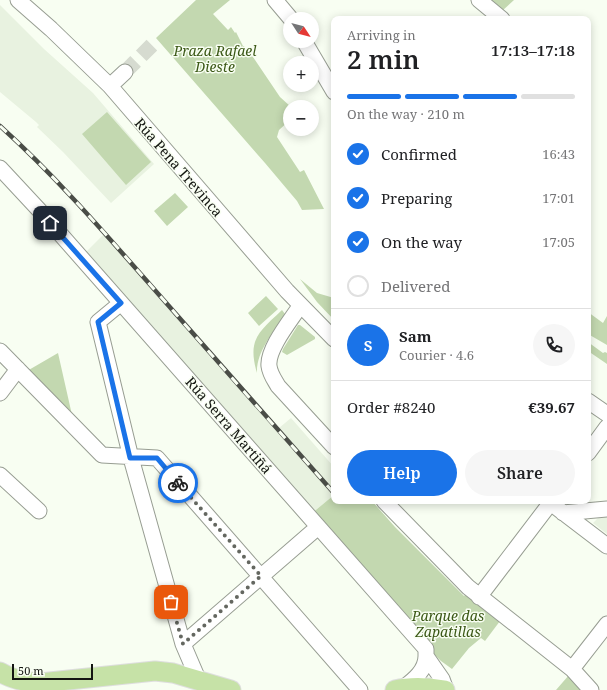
<!DOCTYPE html>
<meta charset="utf-8">
<style>
:root{--surface:#fff;--page:#f6f6f6;--text:#202124;--muted:#757577;--line:#e0e0e0;--accent:#1a73e8}
body{margin:0;font-family:"Noto Serif",serif;background:var(--page);color:var(--text);height:100vh;display:flex;flex-direction:column;font-size:15px;white-space:nowrap}
*{box-sizing:border-box;margin:0}
p{font-size:13px;color:var(--muted)}
.icon{flex:none;width:22px;height:22px;fill:none;stroke:currentColor;stroke-width:2;stroke-linecap:round;stroke-linejoin:round}
.map{position:relative;flex:1;overflow:hidden}
.details{position:absolute;left:331px;top:16px;width:260px;height:488px;display:flex;flex-direction:column;background:var(--surface);border-radius:8px;box-shadow:0 2px 10px #0003}
.details>*{flex:none}
.needle{width:26px;rotate:126deg}
.tools{position:absolute;left:283px;top:12px;display:grid;gap:8px}
.tools a{display:grid;place-items:center;width:36px;height:36px;border-radius:50%;background:var(--surface);box-shadow:0 2px 10px #0003;font-size:20px}
.scale{position:absolute;left:12px;bottom:10px;width:81px;box-sizing:border-box;padding-left:4px;border:2px solid #141612;border-top:0;font-size:11px;line-height:14px;white-space:nowrap;color:#141612;-webkit-text-stroke:3px #f8fef2;paint-order:stroke}
.pin{position:absolute;display:grid;place-items:center;width:34px;height:34px;color:#fff;margin:-17px;border-radius:8px;box-shadow:0 2px 6px #0006}
.courier{position:absolute;display:grid;place-items:center;width:40px;height:40px;margin:-20px;border:3px solid #1a73e8;border-radius:50%;background:#fff;color:#222;box-shadow:0 1px 5px #0007}
.overview em{font-style:normal;font-weight:600}
.overview div{display:flex;flex-direction:column-reverse}
.overview{display:flex;align-items:center;justify-content:space-between;height:68px;padding:0 16px}
h1{font-size:26px;font-weight:600;line-height:30px}
.bar{display:grid;grid-template-columns:repeat(4,1fr);gap:6px 4px;align-content:center;height:48px;padding:0 16px}
.bar i{height:5px;border-radius:3px;background:var(--line)}
.bar .selected{background:var(--accent)}
.bar p{grid-column:span 4}
.line{display:flex;align-items:center;gap:10px;padding:0 16px;border-top:1px solid var(--line)}
.line div{flex:1}
.round{display:grid;place-items:center;flex:none;width:42px;height:42px;border-radius:21px;background:var(--page)}
ol{padding:0 16px;list-style:none}
li{display:flex;align-items:center;gap:12px;height:44px}
li p{margin-inline-start:auto}
li .icon{padding:4px;border-radius:50%;background:var(--accent);color:#fff;stroke-width:4}
li:last-child{color:var(--muted)}
li i{width:22px;height:22px;border:2px solid var(--line);border-radius:50%}
.button{display:flex;gap:8px;margin-top:auto;padding:8px 16px}
.button a{flex:1;height:46px;border-radius:24px;background:var(--accent);color:#fff;font-size:16px;font-weight:600;line-height:46px;text-align:center}
.button a+a{background:var(--page);color:var(--text)}
.map>svg:first-child{display:block}
.built{fill:#e8f2e0}
.green{fill:#c3d8b0}
.lines{fill:none;stroke-linecap:round;stroke-linejoin:round}
.minor-tunnel{stroke:#d6dbd0;stroke-width:15;stroke-dasharray:15 8;stroke-linecap:butt}
.minor-casing{stroke:#979d92;stroke-width:17}
.major-casing{stroke:#dedede;stroke-width:21}
.minor{stroke:#fff;stroke-width:15}
.major{stroke:#c6e2a7;stroke-width:19}
.rail-casing{stroke:#4a4d47;stroke-width:4.5}
.rail{stroke:#f8fef2;stroke-width:3;stroke-dasharray:9;stroke-linecap:butt}
.done{stroke:#646760;stroke-width:4;stroke-dasharray:0 7.2}
.route{stroke:#1a73e8;stroke-width:5}
.labels{text-anchor:middle;dominant-baseline:central;stroke-width:3;stroke-linejoin:round;paint-order:stroke}
.park-label{font-size:14px;font-style:italic;fill:#3b5816;stroke:#f8fef2}
.street-label{font-size:14px;fill:#141612;stroke:#f8fef2}
</style>
<div class="map">
<svg width="607" height="690" viewBox="0 0 607 690">
<rect width="100%" height="100%" fill="#f8fef2"/>
<!-- built -->
<path class="built" d="M 0,5 L 44,49 L 93,93 L 154,164 L 111,203 L 63,152 L 37,127 L 39,125 L 36,122 L 0,92 Z
M 104,234 L 107,234 L 279,428 L 291,418 L 334,467 L 334,495 L 311,514 L 83,255 Z
M 600,516 L 607,516 L 607,534 L 593,523 Z"/>
<!-- green -->
<path class="green" d="M 196,0 L 230,0 L 213,14 L 228,30 L 231,27 L 235,33 L 236,32 L 243,46 L 244,46 L 247,51 L 249,51 L 280,97 L 291,107 L 290,120 L 279,130 L 277,137 L 300,172 L 304,170 L 324,209 L 302,210 L 297,201 L 265,163 L 156,38 Z
M 490,0 L 514,0 L 502,11 Z
M 107,112 L 151,162 L 126,185 L 82,134 Z
M 175,193 L 188,207 L 167,226 L 154,211 Z
M 300,279 L 317,293 L 334,298 L 334,320 L 317,302 Z
M 266,296 L 278,309 L 259,326 L 248,313 Z
M 282,310 L 285,314 L 284,316 C 273,333 256,352 257,373 C 247,339 259,332 282,310 Z
M 588,312 L 603,323 L 607,316 L 607,345 L 588,334 Z
M 298,325 L 300,325 L 315,337 L 315,339 L 287,355 L 282,352 L 283,349 Z
M 588,342 L 603,353 L 605,352 L 607,353 L 607,364 L 588,351 Z
M 58,353 L 72,415 L 27,371 Z
M 334,495 L 334,501 L 372,501 L 395,527 L 464,596 L 467,593 L 500,621 L 485,641 L 481,638 L 469,648 L 452,669 L 441,661 L 428,648 L 311,514 Z
M 569,675 L 582,690 L 556,690 Z"/>
<g class="lines">
<!-- minor-tunnel -->
<path class="minor-tunnel" d="M 125,72 L 156,41"/>
<defs>
<path id="minor" d="M 18,0 L 51,29 L 110,86 L 287,291 L 334,339
M 275,0 L 291,19
M 479,0 L 502,19
M 304,41 L 334,92
M 110,86 L 125,72
M 0,168 L 40,211 L 426,649 L 426,656 L 442,679 L 446,690
M 121,303 L 98,322 L 131,458 L 183,644 L 198,679
M 300,306 C 291,320 267,349 269,366 C 270,374 274,379 278,386 L 334,447
M 0,351 L 102,455 L 157,458 L 360,690
M 0,393 L 18,369
M 588,401 L 607,414
M 588,453 L 607,427
M 0,475 L 39,511
M 384,501 L 468,587 L 572,669 L 591,690
M 548,501 L 607,546
M 563,513 L 607,509
M 479,597 L 552,501
M 183,644 L 318,527
M 572,669 L 607,624
M 403,688 C 414,680 426,670 426,656"/>
<path id="major" d="M 0,672 C 12,680 26,682 40,683 L 155,671 L 173,673 L 231,690
M 395,690 C 412,686 427,687 445,690"/>
</defs>
<!-- minor casing -->
<use href="#minor" class="minor-casing"/>
<!-- major casing -->
<use href="#major" class="major-casing"/>
<!-- minor -->
<use href="#minor" class="minor"/>
<!-- major -->
<use href="#major" class="major"/>
<defs>
<path id="rail" d="M 0,126 C 61,181 114,244 168,305 C 223,368 278,430 333,492"/>
</defs>
<!-- rail casing -->
<use href="#rail" class="rail-casing"/>
<!-- rail -->
<use href="#rail" class="rail"/>
</g>
<g class="lines">
<!-- done -->
<path class="done" d="M 171,602 L 183,644 L 261,576 L 178,483"/>
<!-- route -->
<path class="route" d="M 50,223 L 121,303 L 98,322 L 130,458 L 157,458 L 178,483"/>
</g>
<g class="labels">
<!-- park labels -->
<g class="park-label">
<text x="215" y="50">Praza Rafael<tspan x="215" dy="16">Dieste</tspan></text>
<text x="448" y="615">Parque das<tspan x="448" dy="16">Zapatillas</tspan></text>
</g>
<!-- street labels -->
<g class="street-label">
<text transform="translate(179 167) rotate(49)">Rúa Pena Trevinca</text>
<text transform="translate(229 425) rotate(49)">Rúa Serra Martiñá</text>
</g>
</g>
</svg>
<div class="tools">
<a><svg class="needle" viewBox="-14 -14 28 28"><path d="M0-13l5 13h-10z" fill="#e53935"/><path d="M0 13l5-13h-10z" fill="#757577"/></svg></a>
<a>+</a>
<a>−</a>
</div>
<div class="scale">50 m</div>
<div class="pin" style="left:171px;top:602px;background:#ea580c"><svg class="icon" aria-label="bag" viewBox="0 0 24 24"><path d="M5 8h14l-1 12H6zM9 8a3 3 0 0 1 6 0"/></svg></div>
<div class="pin" style="left:50px;top:223px;background:#1f2937"><svg class="icon" aria-label="home" viewBox="0 0 24 24"><path d="M3 11l9-7 9 7M6 9v11h12V9"/></svg></div>
<div class="courier" style="left:178px;top:483px"><svg class="icon" aria-label="bike" viewBox="0 0 24 24"><circle cx="6" cy="16" r="4"/><circle cx="18" cy="16" r="4"/><path d="M6 16l4-8h5l3 8M10 8l3 8H6M13 5h3"/></svg></div>
<section class="details">
<div class="overview"><div><h1>2 min</h1><p>Arriving in</p></div><em>17:13–17:18</em></div>
<div class="bar"><i class="selected"></i><i class="selected"></i><i class="selected"></i><i></i><p>On the way · 210 m</p></div>
<ol>
<li><svg class="icon" aria-label="check" viewBox="0 0 24 24"><path d="M5 12l5 5 9-10"/></svg>Confirmed<p>16:43</p></li>
<li><svg class="icon" aria-label="check" viewBox="0 0 24 24"><path d="M5 12l5 5 9-10"/></svg>Preparing<p>17:01</p></li>
<li><svg class="icon" aria-label="check" viewBox="0 0 24 24"><path d="M5 12l5 5 9-10"/></svg>On the way<p>17:05</p></li>
<li><i></i>Delivered</li>
</ol>
<div class="line" style="height:72px"><b class="round" style="background:var(--accent);color:#fff">S</b><div><b>Sam</b><p>Courier · 4.6</p></div><a class="round"><svg class="icon" aria-label="phone" viewBox="0 0 24 24"><path d="M5 4h4l2 5-3 2q2 4 5 5l2-3 5 2v4C11 20 4 13 5 4z"/></svg></a></div>
<div class="line" style="height:52px"><div>Order #8240</div><b>€39.67</b></div>
<div class="button"><a>Help</a><a>Share</a></div>
</section>
</div>
